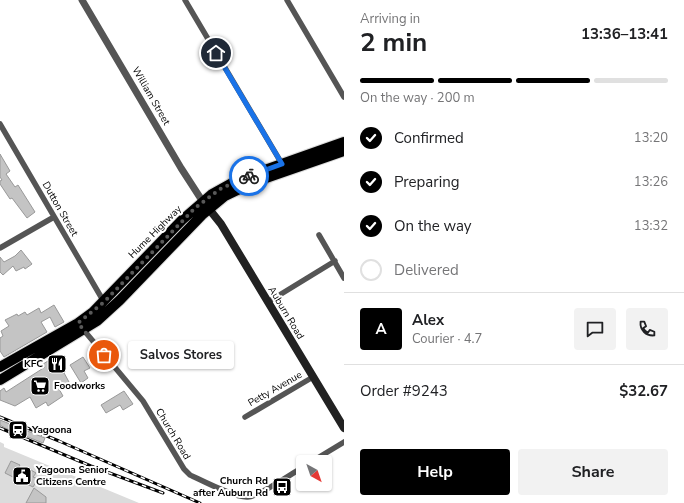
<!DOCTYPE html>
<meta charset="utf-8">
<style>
:root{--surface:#fff;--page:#f2f2f2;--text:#202124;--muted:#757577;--line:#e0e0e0;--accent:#000}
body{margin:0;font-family:"Nunito Sans",sans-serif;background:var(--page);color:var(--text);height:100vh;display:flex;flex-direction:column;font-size:15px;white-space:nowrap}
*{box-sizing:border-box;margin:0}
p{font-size:13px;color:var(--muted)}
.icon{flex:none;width:22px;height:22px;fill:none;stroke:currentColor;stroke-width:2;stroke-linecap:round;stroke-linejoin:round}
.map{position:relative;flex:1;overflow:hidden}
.details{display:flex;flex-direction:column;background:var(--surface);width:340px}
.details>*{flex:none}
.needle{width:26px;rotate:140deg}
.fabs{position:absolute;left:296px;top:455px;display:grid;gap:8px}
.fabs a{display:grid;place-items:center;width:36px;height:36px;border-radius:4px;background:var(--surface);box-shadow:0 1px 3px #0004;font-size:20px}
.pin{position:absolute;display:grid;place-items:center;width:34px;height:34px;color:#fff;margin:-17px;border:2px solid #fff;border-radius:50%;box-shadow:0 1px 4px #0007}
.courier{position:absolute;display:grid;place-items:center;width:40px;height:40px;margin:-20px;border:3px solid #1a73e8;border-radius:50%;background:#fff;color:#222;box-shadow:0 1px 5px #0007}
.bubble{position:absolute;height:28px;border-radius:4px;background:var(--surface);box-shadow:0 1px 3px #0004;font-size:13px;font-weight:700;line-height:28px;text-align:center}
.summary em{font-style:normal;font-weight:700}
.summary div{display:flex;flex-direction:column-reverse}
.summary{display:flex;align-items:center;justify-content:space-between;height:68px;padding:0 16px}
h1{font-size:26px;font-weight:700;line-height:30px}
.bar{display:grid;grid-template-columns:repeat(4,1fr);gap:6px 4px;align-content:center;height:48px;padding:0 16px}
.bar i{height:5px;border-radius:3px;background:var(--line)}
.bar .on{background:var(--accent)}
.bar p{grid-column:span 4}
.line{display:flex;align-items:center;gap:10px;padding:0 16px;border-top:1px solid var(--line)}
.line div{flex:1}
.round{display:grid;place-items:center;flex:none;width:42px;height:42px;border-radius:4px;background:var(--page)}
ol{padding:0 16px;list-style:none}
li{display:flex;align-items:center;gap:12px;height:44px}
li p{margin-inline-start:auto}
li .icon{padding:4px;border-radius:50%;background:var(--accent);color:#fff;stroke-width:4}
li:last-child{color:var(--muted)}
li i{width:22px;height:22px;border:2px solid var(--line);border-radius:50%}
.action{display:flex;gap:8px;margin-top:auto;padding:8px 16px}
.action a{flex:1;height:46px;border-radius:4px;background:var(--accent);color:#fff;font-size:16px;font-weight:700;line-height:46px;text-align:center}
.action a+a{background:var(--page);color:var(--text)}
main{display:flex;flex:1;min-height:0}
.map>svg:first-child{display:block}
.green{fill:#dcdcdc}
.building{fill:#c4c4c4;stroke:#999}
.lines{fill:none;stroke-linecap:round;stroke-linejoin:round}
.trunk-casing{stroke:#dbdbdb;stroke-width:12}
.minor{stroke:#555;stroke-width:5.5}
.tertiary{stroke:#555;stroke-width:7}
.secondary{stroke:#222;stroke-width:8}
.trunk{stroke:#000;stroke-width:10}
.rail-casing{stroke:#000;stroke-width:3}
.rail{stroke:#fff;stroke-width:1.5;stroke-dasharray:4.5;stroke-linecap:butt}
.done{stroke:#595959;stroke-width:4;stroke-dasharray:0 7.2}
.route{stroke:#1a73e8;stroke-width:5}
.labels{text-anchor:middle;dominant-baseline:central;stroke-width:4;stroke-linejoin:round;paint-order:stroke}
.street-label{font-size:10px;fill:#000;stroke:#fff}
.poi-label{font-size:10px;font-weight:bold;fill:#000;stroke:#fff;text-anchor:start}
</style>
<main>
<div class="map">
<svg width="344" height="503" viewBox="0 0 344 503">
<rect width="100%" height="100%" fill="#fff"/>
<!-- green -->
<path class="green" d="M 0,442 L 4,444 L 4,447 L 139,503 L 0,503 Z"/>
<!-- building -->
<path class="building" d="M 0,154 L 10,171 L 6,174 L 15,187 L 18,185 L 35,212 L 27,218 L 12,198 L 10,199 L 0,184 L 0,181 L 2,180 L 0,177 Z
M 21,250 L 32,264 L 25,269 L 24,267 L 16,271 L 13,266 L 3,275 L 0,272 L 0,257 L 4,262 L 15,256 Z
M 54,305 L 64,322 L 55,327 L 50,317 L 41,322 L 47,332 L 4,357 L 0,351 L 0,338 L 3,336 L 1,331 L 9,326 L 5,320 L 17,314 L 18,316 L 25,312 L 27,315 L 39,308 L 41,313 Z
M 58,355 L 65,365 L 65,370 L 63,371 L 69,382 L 59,389 L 63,396 L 48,406 L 46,402 L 36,408 L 30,397 L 15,406 L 0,400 L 0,391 L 4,388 L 6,392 L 45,367 L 43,364 Z
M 83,357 L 90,368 L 84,371 L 88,378 L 81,383 L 70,365 Z
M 124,391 L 133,404 L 123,410 L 120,405 L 106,413 L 101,405 Z
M 0,420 L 45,438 L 43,443 L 5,428 L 0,425 Z
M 11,461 L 20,465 L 18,468 L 29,474 L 31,470 L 36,473 L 33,477 L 38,479 L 33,487 L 5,473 Z
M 34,488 L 46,497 L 46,503 L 26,503 Z"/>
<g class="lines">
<defs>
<path id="trunk" d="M 0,367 L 78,323 L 93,312 L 182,220 L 212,194 L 239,179 L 344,142
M 0,380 L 97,321 L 120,300 L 202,215 L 225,196 L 252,183 L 344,151"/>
</defs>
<!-- trunk casing -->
<use href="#trunk" class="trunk-casing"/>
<!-- minor -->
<path class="minor" d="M 185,0 L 282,164
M 287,0 L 344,97
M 0,124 L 104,302
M 319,235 L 344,278
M 0,248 L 54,217
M 268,302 L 335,261
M 82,328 L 143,401 L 184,469 L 190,475 C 203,481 235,498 248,497 C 258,497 293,473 303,467
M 245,417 L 313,377
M 311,462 L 344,442"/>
<!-- tertiary -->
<path class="tertiary" d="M 82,0 L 181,168 L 203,202"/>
<!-- secondary -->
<path class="secondary" d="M 209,209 L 221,224 L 344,428"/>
<!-- trunk -->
<use href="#trunk" class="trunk"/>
<defs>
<path id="rail" d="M 0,417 L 59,441 L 200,503
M 0,428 L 91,466 L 163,493"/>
</defs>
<!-- rail casing -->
<use href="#rail" class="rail-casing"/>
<!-- rail -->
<use href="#rail" class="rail"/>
</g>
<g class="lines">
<!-- done -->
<path class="done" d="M 104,355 L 78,323 L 104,302 L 195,208 L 220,189 L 249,176"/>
<!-- route -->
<path class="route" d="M 216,53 L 282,164 L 249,176"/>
</g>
<!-- icons -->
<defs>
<symbol id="restaurant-square" viewBox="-11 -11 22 22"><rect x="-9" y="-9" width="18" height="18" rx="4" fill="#000" stroke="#fff"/><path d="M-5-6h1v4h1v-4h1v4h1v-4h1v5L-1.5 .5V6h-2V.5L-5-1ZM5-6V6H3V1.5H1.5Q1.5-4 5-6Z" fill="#fff"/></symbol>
<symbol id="supermarket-square" viewBox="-11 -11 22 22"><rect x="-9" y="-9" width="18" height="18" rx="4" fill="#000" stroke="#fff"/><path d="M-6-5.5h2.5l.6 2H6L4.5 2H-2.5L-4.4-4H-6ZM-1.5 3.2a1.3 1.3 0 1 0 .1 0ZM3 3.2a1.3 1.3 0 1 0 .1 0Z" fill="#fff"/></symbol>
<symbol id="station-square" viewBox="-11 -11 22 22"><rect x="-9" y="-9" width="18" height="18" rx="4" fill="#000" stroke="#fff"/><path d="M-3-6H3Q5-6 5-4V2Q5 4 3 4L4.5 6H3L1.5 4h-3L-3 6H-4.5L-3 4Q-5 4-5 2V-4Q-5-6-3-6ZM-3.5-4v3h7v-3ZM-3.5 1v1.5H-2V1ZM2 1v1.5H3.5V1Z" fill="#fff"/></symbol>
<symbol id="civic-square" viewBox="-11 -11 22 22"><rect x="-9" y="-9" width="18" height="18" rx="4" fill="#000" stroke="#fff"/><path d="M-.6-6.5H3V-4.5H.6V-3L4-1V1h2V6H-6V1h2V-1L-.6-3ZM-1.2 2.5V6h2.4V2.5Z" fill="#fff"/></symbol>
<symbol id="bus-square" viewBox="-11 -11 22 22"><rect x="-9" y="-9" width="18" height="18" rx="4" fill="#000" stroke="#fff"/><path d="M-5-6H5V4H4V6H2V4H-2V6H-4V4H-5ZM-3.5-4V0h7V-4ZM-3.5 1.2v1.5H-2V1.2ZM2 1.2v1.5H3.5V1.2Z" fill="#fff"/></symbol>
</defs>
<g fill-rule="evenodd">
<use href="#restaurant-square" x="46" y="353" width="22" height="22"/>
<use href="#supermarket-square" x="29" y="375" width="22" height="22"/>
<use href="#station-square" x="7" y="419" width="22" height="22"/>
<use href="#civic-square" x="11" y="465" width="22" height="22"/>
<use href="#bus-square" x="271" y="476" width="22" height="22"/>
</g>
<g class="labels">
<!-- street labels -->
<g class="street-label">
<text transform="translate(151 96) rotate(60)">William Street</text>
<text transform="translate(60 209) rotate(60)">Dutton Street</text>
<text transform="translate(155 232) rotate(-45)">Hume Highway</text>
<text transform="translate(286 313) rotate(59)">Auburn Road</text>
<text transform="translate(275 389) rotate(-30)">Petty Avenue</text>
<text transform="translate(173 434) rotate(59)">Church Road</text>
</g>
<!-- poi labels -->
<g class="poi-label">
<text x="43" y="364" text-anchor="end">KFC</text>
<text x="54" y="386">Foodworks</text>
<text x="32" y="430">Yagoona</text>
<text x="36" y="470">Yagoona Senior<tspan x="36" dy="12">Citizens Centre</tspan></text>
<text x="268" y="481" text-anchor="end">Church Rd<tspan x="268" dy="12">after Auburn Rd</tspan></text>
</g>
</g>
</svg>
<div class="fabs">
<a><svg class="needle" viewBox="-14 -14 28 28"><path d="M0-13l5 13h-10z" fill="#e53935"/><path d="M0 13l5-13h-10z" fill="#757577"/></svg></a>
</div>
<div class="pin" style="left:104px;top:355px;background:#ea580c"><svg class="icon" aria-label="bag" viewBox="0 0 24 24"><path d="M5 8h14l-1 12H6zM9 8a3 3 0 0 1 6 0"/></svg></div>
<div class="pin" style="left:216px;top:53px;background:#1f2937"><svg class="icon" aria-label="home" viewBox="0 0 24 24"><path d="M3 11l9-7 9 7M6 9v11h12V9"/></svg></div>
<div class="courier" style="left:249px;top:176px"><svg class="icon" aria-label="bike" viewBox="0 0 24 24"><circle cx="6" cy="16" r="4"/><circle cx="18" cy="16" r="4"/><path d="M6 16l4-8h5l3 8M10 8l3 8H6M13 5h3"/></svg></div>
<div class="bubble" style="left:128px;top:341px;width:106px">Salvos Stores</div>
</div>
<section class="details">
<div class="summary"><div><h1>2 min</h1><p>Arriving in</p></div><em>13:36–13:41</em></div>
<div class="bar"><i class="on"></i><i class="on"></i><i class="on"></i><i></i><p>On the way · 200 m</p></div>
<ol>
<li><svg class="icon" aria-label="check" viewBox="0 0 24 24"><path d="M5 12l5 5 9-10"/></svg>Confirmed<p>13:20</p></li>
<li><svg class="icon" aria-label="check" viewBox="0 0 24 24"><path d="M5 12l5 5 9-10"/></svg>Preparing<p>13:26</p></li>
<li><svg class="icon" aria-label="check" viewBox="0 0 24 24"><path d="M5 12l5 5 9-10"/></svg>On the way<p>13:32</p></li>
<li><i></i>Delivered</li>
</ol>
<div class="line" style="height:72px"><b class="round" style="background:var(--accent);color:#fff">A</b><div><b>Alex</b><p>Courier · 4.7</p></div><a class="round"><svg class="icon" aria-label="chat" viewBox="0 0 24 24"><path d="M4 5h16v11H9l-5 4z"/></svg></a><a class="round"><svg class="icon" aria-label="phone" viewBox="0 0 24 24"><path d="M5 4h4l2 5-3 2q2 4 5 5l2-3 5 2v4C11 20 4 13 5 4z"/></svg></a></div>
<div class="line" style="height:52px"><div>Order #9243</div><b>$32.67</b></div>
<div class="action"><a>Help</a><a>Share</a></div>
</section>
</main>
